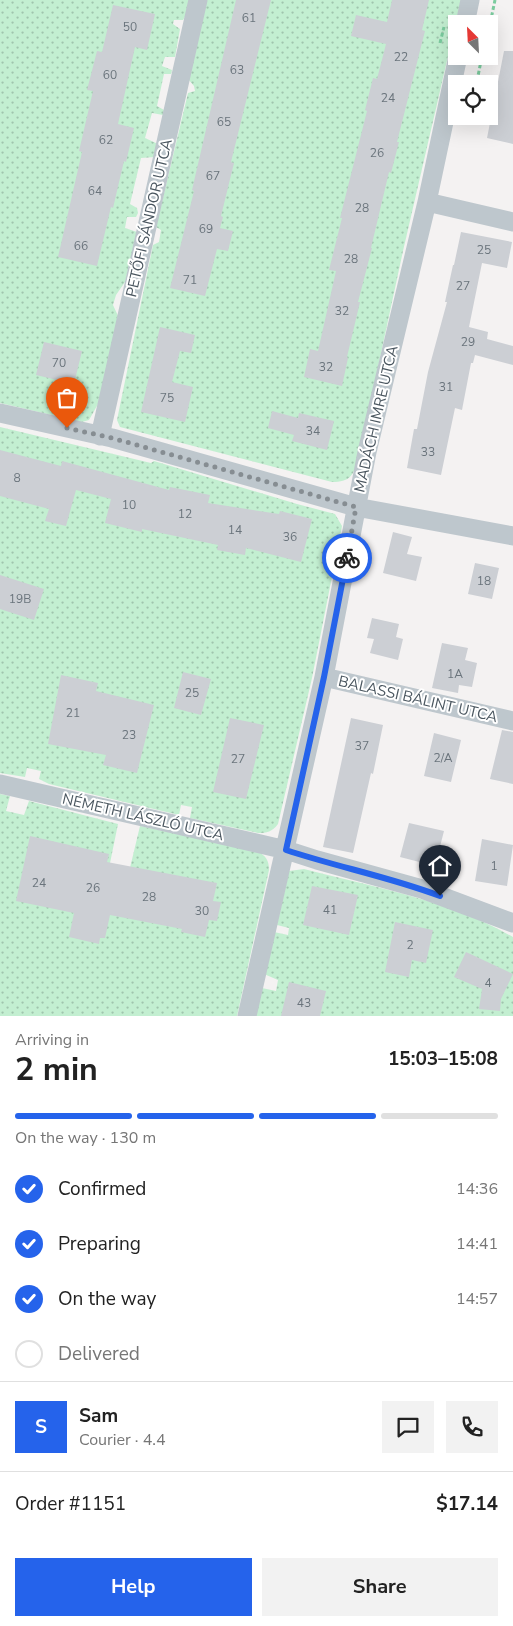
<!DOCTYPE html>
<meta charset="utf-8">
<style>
:root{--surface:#fff;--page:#f2f2f2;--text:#222;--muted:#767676;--line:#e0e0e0;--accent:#2563eb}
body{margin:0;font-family:"Nunito Sans",sans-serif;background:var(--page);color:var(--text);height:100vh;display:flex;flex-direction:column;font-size:19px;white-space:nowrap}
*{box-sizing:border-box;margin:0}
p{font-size:16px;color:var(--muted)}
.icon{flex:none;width:28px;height:28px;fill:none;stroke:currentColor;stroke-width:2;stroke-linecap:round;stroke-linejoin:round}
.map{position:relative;height:1016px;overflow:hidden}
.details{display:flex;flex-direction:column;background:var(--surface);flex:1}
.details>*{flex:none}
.needle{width:32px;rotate:336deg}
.tools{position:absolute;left:448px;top:15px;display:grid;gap:10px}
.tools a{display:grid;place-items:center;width:50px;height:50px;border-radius:0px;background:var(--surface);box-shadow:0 5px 20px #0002;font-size:25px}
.pin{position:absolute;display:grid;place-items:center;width:42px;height:42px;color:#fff;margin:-51px -21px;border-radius:50% 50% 50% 0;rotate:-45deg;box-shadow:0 0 5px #0007}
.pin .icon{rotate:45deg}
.courier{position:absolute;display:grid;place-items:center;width:50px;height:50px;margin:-25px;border:4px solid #2563eb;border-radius:50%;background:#fff;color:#222;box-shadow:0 1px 6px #0007}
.summary em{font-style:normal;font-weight:700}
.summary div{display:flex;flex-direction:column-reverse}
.summary{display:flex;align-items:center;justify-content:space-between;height:85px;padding:0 15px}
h1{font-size:32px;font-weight:700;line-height:38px}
.bar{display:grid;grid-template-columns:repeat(4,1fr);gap:8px 5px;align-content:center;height:60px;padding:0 15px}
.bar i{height:6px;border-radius:4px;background:var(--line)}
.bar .active{background:var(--accent)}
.bar p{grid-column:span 4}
.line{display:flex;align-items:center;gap:12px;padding:0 15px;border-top:1px solid var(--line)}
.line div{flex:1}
.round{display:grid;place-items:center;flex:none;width:52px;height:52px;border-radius:0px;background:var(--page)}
ol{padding:0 15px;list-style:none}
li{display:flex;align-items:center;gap:15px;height:55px}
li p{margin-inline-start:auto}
li .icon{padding:5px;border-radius:50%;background:var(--accent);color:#fff;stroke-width:4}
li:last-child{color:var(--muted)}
li i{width:28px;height:28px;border:2px solid var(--line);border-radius:50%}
.cta{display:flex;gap:10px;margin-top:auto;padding:10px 15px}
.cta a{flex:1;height:58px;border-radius:0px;background:var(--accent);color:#fff;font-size:20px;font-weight:700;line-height:58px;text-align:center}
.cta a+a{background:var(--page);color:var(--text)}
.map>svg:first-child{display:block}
.grass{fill:url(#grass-dots)}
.building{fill:#cccfd4}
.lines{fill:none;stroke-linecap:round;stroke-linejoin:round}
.path{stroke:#7bcc9f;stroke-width:3;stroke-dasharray:4 2.5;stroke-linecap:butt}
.minor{stroke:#bec7cd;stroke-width:19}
.done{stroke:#868d92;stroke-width:5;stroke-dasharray:0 9}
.route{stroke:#2563eb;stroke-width:6}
.labels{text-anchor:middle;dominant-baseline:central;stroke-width:4;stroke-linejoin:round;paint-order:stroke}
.number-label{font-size:12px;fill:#6a747c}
.street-label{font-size:15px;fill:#4a565f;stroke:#fff}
</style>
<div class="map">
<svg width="513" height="1016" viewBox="0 0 513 1016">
<defs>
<pattern id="grass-dots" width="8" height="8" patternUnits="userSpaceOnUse" patternTransform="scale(1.25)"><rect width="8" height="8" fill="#c3efd1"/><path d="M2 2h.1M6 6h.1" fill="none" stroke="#a0c4ad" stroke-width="1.8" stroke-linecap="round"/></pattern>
</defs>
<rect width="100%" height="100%" fill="#f4f2f2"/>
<!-- grass -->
<path class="grass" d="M 0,0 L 190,0 L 186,15 L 183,20 L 174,20 L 173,24 L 180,29 L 175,57 L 165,57 L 162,66 L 172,70 L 171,74 L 164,74 L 157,106 L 164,110 L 163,115 L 152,113 L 145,138 L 158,144 L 155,157 L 141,158 L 130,204 L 137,208 L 138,213 L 136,217 L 127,217 L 125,228 L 137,232 L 125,282 L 116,295 L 113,305 L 119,318 L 98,404 L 89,420 L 82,422 L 0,403 Z
M 205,0 L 461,0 L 403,251 L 358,460 C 353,476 350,482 332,482 L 120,427 L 117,420 L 153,245 L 159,242 L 161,230 L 156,227 L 188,93 L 195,91 L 194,86 L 188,79 Z
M 0,427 L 151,463 L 154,461 L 297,504 L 335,514 L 342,526 L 312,678 L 278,824 C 272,832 267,833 258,833 L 190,818 L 192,807 L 181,805 L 179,815 L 49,784 L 39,779 L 41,771 L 27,768 L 25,777 L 0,773 Z
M 0,794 L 10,796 L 6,811 L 24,815 L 29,801 L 118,824 L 109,868 L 129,872 L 140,826 L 257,851 C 266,856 269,860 269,870 L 237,1016 L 0,1016 Z
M 304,869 C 359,883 415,894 468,915 C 483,921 498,929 513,937 L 513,1016 L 256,1016 L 262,988 L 276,991 L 278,980 L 264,974 L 274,932 L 288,935 L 289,928 L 277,925 L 289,871 Z"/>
<!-- building -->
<path class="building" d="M 236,0 L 271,0 L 231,162 L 234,163 L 221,216 L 223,217 L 220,228 L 233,231 L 228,251 L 217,249 L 205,296 L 170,288 L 194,191 L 192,190 Z
M 392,0 L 429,0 L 422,30 L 425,31 L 397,142 L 399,142 L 391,173 L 389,172 L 371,248 L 372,248 L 358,302 L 360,302 L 347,357 L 348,358 L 342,386 L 304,377 L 310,349 L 318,351 L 336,271 L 329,270 L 342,218 L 340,218 L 367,111 L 365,110 L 373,78 L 377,79 L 386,44 L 351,36 L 356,15 L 387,22 Z
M 113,5 L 155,14 L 147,50 L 135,47 L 118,124 L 134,128 L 126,162 L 124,161 L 113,208 L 111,207 L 97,266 L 58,257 L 82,152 L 79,151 L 93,91 L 87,90 L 97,51 L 102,52 Z
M 504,51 L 513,51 L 513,144 L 487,138 Z
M 461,232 L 512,242 L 507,268 L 482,263 L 469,327 L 488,332 L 487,339 L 513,346 L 513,365 L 475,355 L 473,363 L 471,363 L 462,410 L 455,408 L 441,475 L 407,468 L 414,429 L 417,429 L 428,372 L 447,302 L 445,302 L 453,265 L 454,265 Z
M 160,327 L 195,335 L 191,353 L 180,351 L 172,382 L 193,387 L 185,422 L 141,412 Z
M 44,342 L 82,351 L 74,384 L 36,375 Z
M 272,411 L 298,418 L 299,413 L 334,421 L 327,450 L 292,441 L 294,435 L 268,428 Z
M 0,450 L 61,466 L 62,461 L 169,490 L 170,487 L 210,495 L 208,503 L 279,514 L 280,511 L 312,519 L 301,562 L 246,548 L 245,555 L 217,550 L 218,545 L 142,529 L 142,532 L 105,523 L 111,499 L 76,490 L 66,526 L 45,521 L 49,509 L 0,496 Z
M 393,532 L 412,537 L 407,554 L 422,557 L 416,581 L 383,573 Z
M 475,563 L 499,568 L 492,599 L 468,594 Z
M 0,575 L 44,589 L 34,620 L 0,609 Z
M 372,618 L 399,624 L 396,637 L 403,639 L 398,660 L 370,653 L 374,639 L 367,638 Z
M 442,643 L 468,648 L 465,660 L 477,663 L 472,687 L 459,685 L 458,693 L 432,688 Z
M 183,672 L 211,679 L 201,715 L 174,708 Z
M 61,675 L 98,683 L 96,691 L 154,705 L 137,773 L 103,765 L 106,755 L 48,744 Z
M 230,718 L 264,725 L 246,799 L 213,792 Z
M 351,718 L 383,725 L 373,774 L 371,773 L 353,853 L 323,847 Z
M 502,730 L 513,732 L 513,784 L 490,779 Z
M 434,733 L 461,740 L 451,782 L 424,776 Z
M 409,823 L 444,831 L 435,866 L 400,857 Z
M 30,836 L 109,854 L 107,862 L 217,883 L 213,901 L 221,902 L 217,921 L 209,920 L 205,937 L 181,932 L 182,929 L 110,915 L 105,938 L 100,938 L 99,944 L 69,937 L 74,913 L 16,901 Z
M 482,839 L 513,845 L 507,886 L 475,881 Z
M 312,886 L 358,895 L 349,935 L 303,925 Z
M 395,922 L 433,930 L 426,963 L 412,960 L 409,977 L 385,972 Z
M 466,952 L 513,974 L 501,999 L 500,1011 L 479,1009 L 482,989 L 454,977 Z
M 289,982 L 326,991 L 320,1016 L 281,1016 Z"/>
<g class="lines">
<!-- path -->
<path class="path" d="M 489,29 L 495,0
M 440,43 L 444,27
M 477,81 L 482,56"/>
<!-- minor -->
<path class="minor" d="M 465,24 L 470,0
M 427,202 L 513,222
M 0,413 L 112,438 L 356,507 L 513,536
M 100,436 L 198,0
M 324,677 L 513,721
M 0,784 L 286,850 L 317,860 L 422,889 L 513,923
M 247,1016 L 324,677 L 367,452 L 427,202 L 458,56"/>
</g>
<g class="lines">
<!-- done -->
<path class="done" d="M 67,428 L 112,438 L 356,507 L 347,558"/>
<!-- route -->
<path class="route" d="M 347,558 L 324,677 L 286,850 C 337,867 390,877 440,896"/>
</g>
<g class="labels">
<!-- number labels -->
<g class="number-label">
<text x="249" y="18">61</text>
<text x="130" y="27">50</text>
<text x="401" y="57">22</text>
<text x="237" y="70">63</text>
<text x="110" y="75">60</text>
<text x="388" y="98">24</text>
<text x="224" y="122">65</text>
<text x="106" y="140">62</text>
<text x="377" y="153">26</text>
<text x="213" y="176">67</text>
<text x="95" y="191">64</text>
<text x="362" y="208">28</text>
<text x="206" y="229">69</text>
<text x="81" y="246">66</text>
<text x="484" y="250">25</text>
<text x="351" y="259">28</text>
<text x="190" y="280">71</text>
<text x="463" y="286">27</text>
<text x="342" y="311">32</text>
<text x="468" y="342">29</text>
<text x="59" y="363">70</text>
<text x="326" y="367">32</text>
<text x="446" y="387">31</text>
<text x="167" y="398">75</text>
<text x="313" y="431">34</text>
<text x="428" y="452">33</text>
<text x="17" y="478">8</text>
<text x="129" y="505">10</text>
<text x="185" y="514">12</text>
<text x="235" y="530">14</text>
<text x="290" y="537">36</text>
<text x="484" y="581">18</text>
<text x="20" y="599">19B</text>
<text x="455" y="674">1A</text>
<text x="192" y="693">25</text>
<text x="73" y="713">21</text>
<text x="129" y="735">23</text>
<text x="362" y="746">37</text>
<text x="443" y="758">2/A</text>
<text x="238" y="759">27</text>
<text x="494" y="866">1</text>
<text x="39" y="883">24</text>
<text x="93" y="888">26</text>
<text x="149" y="897">28</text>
<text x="330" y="910">41</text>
<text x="202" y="911">30</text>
<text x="410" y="945">2</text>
<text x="488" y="983">4</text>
<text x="304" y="1003">43</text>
</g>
<!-- street labels -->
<g class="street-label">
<text transform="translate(149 218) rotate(-77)">PETŐFI SÁNDOR UTCA</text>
<text transform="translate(376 419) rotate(-77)">MADÁCH IMRE UTCA</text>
<text transform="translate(418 699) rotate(13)">BALASSI BÁLINT UTCA</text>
<text transform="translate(143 817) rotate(13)">NÉMETH LÁSZLÓ UTCA</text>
</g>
</g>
</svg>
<div class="tools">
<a><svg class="needle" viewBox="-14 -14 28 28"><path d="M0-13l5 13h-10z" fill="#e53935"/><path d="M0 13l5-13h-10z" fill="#767676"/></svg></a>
<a><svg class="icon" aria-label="locate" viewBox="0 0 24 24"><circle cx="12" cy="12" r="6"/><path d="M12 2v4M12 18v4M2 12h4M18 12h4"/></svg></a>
</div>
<div class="pin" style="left:67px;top:428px;background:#ea580c"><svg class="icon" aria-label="bag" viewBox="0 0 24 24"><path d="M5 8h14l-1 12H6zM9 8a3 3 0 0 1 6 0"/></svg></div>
<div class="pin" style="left:440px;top:896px;background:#1f2937"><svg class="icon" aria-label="home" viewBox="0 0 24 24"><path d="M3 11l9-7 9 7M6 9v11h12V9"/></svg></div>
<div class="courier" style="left:347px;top:558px"><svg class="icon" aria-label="bike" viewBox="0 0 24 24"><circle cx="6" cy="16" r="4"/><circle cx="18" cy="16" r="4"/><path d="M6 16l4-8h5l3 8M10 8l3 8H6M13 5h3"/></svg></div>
</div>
<section class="details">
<div class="summary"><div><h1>2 min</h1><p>Arriving in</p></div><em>15:03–15:08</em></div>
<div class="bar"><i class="active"></i><i class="active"></i><i class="active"></i><i></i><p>On the way · 130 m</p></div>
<ol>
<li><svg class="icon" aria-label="check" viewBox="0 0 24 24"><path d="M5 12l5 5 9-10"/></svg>Confirmed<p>14:36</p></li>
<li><svg class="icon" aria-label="check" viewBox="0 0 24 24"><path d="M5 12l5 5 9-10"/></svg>Preparing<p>14:41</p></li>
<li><svg class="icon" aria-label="check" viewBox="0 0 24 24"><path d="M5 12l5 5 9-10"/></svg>On the way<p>14:57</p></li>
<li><i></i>Delivered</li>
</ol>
<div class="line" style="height:90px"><b class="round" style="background:var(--accent);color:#fff">S</b><div><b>Sam</b><p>Courier · 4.4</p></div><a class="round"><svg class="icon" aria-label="chat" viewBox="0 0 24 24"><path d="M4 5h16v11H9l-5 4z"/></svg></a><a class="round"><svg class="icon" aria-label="phone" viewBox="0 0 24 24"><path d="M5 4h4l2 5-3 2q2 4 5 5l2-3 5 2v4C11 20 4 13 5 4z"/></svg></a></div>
<div class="line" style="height:65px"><div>Order #1151</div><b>$17.14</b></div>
<div class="cta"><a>Help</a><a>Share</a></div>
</section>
